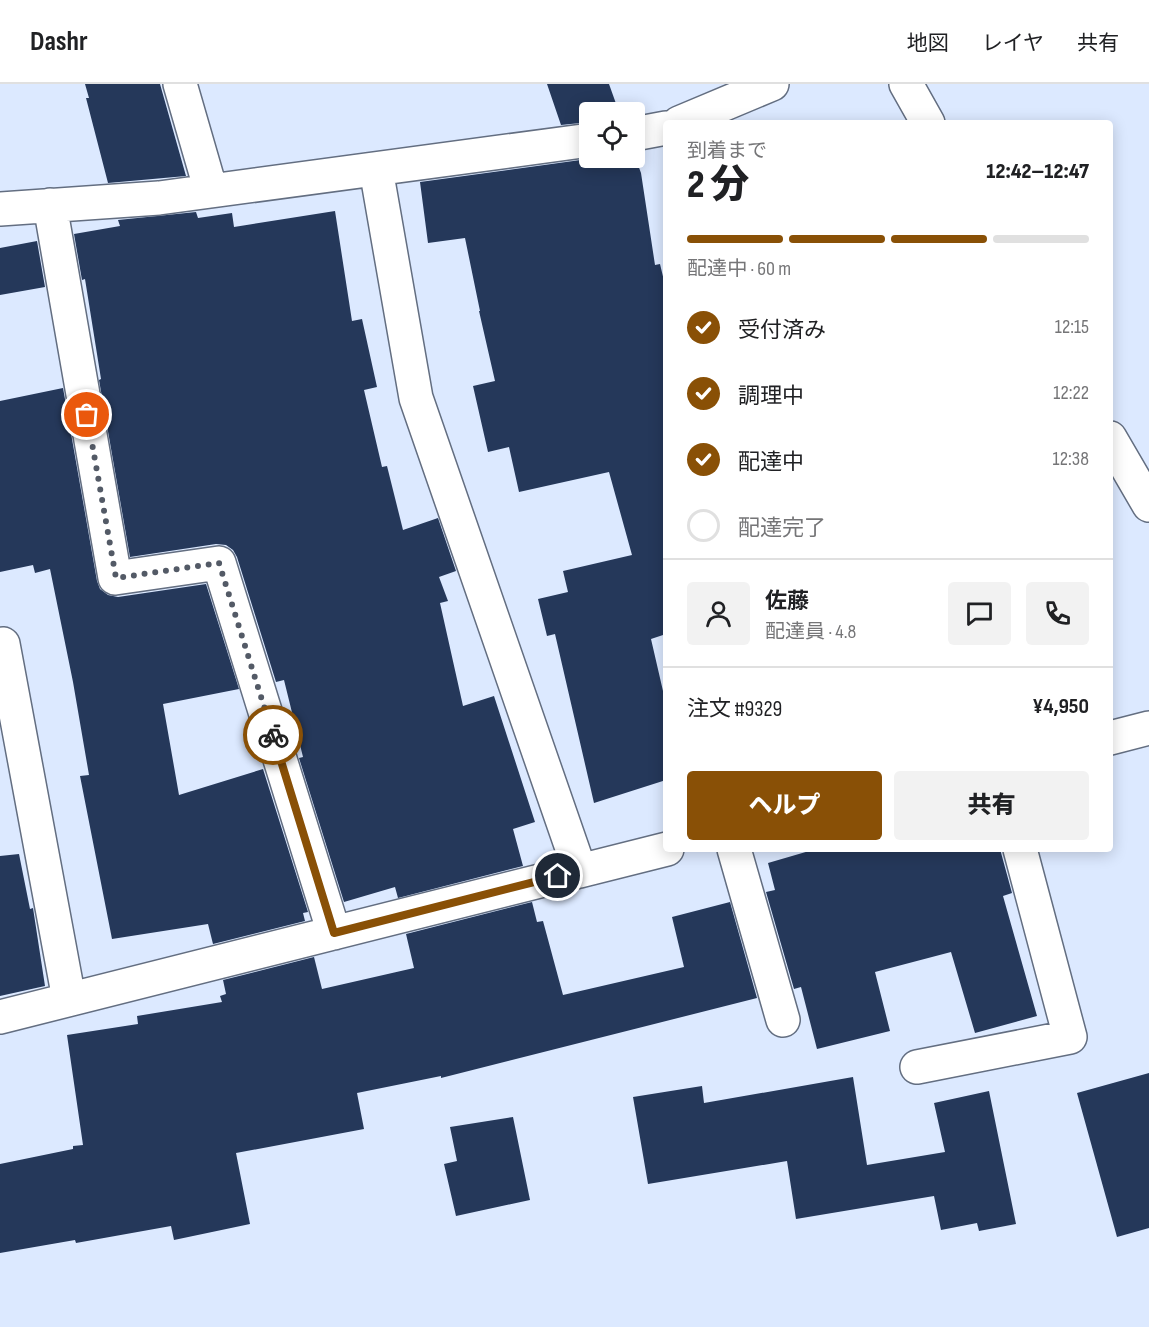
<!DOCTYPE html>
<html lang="ja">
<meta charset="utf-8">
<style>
:root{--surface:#fff;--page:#f2f2f2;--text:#202124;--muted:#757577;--line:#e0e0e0;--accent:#895006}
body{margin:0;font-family:"Sofia Sans Condensed","Noto Sans JP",sans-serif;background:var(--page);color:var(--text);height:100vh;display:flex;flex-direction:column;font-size:22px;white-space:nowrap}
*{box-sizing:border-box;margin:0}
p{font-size:20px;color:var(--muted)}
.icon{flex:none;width:33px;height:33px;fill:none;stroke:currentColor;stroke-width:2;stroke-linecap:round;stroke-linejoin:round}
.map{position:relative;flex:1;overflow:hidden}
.side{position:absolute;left:663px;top:36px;width:450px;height:732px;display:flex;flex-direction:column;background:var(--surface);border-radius:6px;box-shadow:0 3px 15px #0003}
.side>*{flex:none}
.tools{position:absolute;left:579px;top:18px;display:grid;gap:12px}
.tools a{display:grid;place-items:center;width:66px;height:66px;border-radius:6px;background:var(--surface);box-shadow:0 3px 15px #0003;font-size:30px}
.pin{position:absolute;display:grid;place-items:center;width:51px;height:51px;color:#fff;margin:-26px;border:3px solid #fff;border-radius:50%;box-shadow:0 2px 6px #0007}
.courier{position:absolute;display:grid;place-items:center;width:60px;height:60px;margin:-30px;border:4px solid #895006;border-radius:50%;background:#fff;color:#222;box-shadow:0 2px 8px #0007}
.overview em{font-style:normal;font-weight:800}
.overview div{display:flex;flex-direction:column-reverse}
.overview{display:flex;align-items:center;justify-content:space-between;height:102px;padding:0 24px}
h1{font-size:39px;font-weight:800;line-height:45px}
.bar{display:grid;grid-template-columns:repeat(4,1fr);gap:9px 6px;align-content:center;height:72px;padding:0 24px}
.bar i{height:8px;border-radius:4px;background:var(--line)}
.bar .selected{background:var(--accent)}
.bar p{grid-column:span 4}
.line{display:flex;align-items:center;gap:15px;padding:0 24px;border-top:2px solid var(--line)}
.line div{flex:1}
.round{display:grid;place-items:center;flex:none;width:63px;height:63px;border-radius:6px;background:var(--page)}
ol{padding:0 24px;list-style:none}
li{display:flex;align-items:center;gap:18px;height:66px}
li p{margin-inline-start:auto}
li .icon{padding:6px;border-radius:50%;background:var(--accent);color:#fff;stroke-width:4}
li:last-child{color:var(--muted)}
li i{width:33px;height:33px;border:3px solid var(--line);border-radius:50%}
.cta{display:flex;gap:12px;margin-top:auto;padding:12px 24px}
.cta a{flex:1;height:69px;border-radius:6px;background:var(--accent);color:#fff;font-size:24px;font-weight:800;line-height:69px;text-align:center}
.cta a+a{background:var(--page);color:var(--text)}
header{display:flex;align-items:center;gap:36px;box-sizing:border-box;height:84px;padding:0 30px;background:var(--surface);border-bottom:2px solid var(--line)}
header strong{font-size:28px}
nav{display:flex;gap:33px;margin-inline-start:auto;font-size:21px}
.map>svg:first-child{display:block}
.building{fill:#25385a}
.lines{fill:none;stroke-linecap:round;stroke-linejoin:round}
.minor-casing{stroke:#636e81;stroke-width:36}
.minor{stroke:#fff;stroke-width:33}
.done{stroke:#535a66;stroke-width:6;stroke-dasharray:0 10.8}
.route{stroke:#895006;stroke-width:8}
</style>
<header>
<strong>Dashr</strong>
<nav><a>地図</a><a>レイヤ</a><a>共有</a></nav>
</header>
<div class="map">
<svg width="1149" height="1243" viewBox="0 0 1149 1243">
<rect width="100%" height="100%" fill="#dce9ff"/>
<!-- building -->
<path class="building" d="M 85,0 L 160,0 L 186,92 L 108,99 L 86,14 L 89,14 Z
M 547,0 L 609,0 L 619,28 L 590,28 L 590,38 L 561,41 Z
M 634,70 L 641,89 L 655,181 L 660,180 L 666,205 L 666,550 L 651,555 L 666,620 L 666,696 L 594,719 L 555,550 L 547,552 L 538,515 L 568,508 L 563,487 L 632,471 L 609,388 L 519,408 L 509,363 L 488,368 L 473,302 L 495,297 L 479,227 L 480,227 L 465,154 L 428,159 L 420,98 L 595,74 L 634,74 Z
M 335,127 L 352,237 L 362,235 L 377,303 L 364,306 L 382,383 L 387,382 L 403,446 L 438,434 L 456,487 L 439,493 L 448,517 L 440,519 L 463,622 L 494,612 L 535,738 L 513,745 L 523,782 L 398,814 L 395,803 L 344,818 L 299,674 L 303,673 L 284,596 L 276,598 L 237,473 L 233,466 L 226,461 L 216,460 L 130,473 L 99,296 L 101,295 L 85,195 L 82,196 L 74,150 L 120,142 L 118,136 L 196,128 L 198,134 L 232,129 L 234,143 Z
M 37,157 L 45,203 L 0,211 L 0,164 Z
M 63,304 L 97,497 L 100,505 L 108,511 L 118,513 L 206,500 L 239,605 L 163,620 L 179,711 L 263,685 L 308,828 L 303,829 L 305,837 L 213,860 L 208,840 L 112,855 L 80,692 L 89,691 L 73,598 L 50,485 L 35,489 L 33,481 L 0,488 L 0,317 Z
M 816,765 L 1000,765 L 1012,809 L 1003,812 L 1037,932 L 975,949 L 951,868 L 875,888 L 890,947 L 817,965 L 801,903 L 794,905 L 766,808 L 775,806 L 768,779 Z
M 19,770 L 30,825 L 33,824 L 45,902 L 0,912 L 0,772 Z
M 532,818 L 537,838 L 543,837 L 563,911 L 684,883 L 672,833 L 730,818 L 757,914 L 441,994 L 441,992 L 357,1009 L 364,1045 L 236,1069 L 250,1140 L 174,1156 L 171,1142 L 76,1159 L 75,1156 L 0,1169 L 0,1080 L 73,1065 L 73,1062 L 83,1061 L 67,951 L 138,940 L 137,932 L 222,918 L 220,912 L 226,910 L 223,896 L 314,873 L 322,905 L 414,884 L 406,850 Z
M 1149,989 L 1149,1144 L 1117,1153 L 1077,1009 Z
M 853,993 L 867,1081 L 945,1068 L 934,1019 L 989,1007 L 1016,1140 L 979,1147 L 977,1139 L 941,1146 L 934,1112 L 796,1135 L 787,1077 L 648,1100 L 633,1013 L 702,1002 L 704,1019 Z
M 513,1033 L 530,1116 L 456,1132 L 444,1080 L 457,1077 L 450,1043 Z"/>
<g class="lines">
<defs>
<path id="minor" d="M 180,0 L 211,107
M 906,0 L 928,39
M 679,39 L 772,0
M 634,50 L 666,44
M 376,85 L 416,314 L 580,787
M 50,121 L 115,494 L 219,479 L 334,849
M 0,125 L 159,114 L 590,56
M 1110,354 L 1149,421
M 0,561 L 3,560 L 69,915
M 1110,654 L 1149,644
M 734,765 L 783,936
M 0,933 L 667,765
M 917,983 L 1070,953 L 1020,765"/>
</defs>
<!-- minor casing -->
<use href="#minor" class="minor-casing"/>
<!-- minor -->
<use href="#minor" class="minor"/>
</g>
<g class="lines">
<!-- done -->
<path class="done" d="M 87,331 L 116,494 L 219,479 L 273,651"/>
<!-- route -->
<path class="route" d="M 273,651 L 334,849 L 558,792"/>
</g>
</svg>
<div class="tools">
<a><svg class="icon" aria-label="locate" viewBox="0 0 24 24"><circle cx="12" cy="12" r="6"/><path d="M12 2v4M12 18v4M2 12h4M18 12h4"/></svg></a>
</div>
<div class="pin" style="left:87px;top:331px;background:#ea580c"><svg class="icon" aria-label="bag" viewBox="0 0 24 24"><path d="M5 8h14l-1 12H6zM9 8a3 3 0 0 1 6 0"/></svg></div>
<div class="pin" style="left:558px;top:792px;background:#1f2937"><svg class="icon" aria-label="home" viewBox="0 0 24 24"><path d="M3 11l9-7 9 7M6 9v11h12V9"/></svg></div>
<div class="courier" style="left:273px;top:651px"><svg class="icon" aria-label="bike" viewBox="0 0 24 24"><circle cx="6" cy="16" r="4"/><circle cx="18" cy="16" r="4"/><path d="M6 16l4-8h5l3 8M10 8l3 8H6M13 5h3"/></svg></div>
<section class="side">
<div class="overview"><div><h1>2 分</h1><p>到着まで</p></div><em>12:42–12:47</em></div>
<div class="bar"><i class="selected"></i><i class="selected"></i><i class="selected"></i><i></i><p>配達中 · 60 m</p></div>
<ol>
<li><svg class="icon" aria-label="check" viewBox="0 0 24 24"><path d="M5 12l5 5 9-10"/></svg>受付済み<p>12:15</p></li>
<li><svg class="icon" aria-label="check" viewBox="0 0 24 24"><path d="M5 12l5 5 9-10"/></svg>調理中<p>12:22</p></li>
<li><svg class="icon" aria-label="check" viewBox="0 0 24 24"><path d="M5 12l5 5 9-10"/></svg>配達中<p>12:38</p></li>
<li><i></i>配達完了</li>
</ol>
<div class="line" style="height:108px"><a class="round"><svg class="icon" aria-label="person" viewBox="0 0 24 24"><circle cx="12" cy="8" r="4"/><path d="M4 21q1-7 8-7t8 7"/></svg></a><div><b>佐藤</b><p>配達員 · 4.8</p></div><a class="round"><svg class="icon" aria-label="chat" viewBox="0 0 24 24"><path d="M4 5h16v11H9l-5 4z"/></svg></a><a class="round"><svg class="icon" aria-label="phone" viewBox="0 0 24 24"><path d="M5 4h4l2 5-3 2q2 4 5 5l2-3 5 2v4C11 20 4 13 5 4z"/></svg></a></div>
<div class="line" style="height:78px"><div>注文 #9329</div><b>¥4,950</b></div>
<div class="cta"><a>ヘルプ</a><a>共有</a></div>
</section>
</div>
